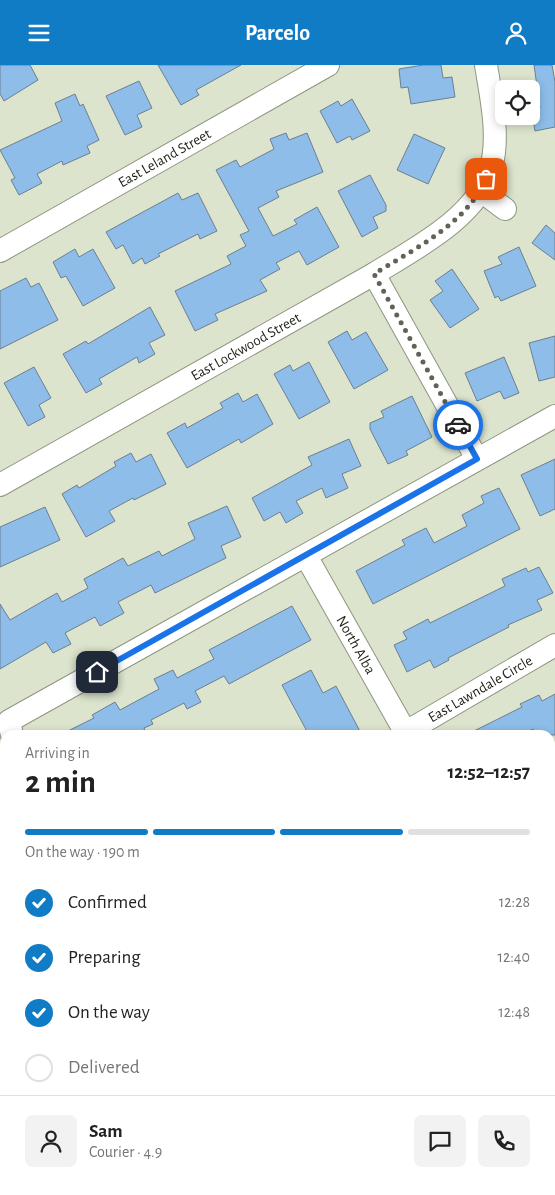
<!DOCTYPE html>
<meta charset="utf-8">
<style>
:root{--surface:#fff;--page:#f2f2f2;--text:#222;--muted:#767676;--line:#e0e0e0;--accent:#107cc6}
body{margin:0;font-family:"Alegreya Sans",sans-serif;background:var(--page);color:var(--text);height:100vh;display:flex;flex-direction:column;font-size:19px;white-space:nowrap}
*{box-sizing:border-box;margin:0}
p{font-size:16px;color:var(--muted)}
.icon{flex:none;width:28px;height:28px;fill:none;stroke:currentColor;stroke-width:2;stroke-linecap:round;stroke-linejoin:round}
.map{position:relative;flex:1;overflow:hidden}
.sheet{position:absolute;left:0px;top:665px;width:555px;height:465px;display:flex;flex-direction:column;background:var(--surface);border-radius:15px 15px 0 0;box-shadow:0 2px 8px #0003}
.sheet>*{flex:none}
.controls{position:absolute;left:495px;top:15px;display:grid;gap:10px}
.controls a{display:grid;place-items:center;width:45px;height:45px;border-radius:8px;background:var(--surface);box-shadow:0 2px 8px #0003;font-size:25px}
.pin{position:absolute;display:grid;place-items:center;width:42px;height:42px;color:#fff;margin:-21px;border-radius:10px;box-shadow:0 2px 8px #0006}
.courier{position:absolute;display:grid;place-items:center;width:50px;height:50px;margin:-25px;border:4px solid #1a73e8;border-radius:50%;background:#fff;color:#222;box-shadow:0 1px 6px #0007}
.overview em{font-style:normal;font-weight:700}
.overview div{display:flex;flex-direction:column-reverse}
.overview{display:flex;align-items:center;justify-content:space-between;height:85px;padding:0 25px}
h1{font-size:32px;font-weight:700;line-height:38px}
.bar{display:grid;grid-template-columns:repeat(4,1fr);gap:8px 5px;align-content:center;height:60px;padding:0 25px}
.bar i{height:6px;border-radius:4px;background:var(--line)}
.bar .selected{background:var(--accent)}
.bar p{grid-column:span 4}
.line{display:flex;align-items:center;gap:12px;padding:0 25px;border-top:1px solid var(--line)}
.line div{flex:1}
.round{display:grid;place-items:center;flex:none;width:52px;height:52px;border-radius:8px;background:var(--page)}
ol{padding:0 25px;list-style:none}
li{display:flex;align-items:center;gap:15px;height:55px}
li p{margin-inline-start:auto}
li .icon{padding:5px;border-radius:50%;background:var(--accent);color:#fff;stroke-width:4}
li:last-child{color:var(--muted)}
li i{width:28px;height:28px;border:2px solid var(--line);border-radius:50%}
header{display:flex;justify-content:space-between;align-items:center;height:65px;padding:0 25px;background:var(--accent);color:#fff;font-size:22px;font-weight:700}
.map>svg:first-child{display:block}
.building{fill:#8dbde8;stroke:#6d7f8f}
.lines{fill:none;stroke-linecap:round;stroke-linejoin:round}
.minor-casing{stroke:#8e9680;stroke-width:24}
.minor{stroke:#fff;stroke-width:22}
.done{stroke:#5f6456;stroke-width:5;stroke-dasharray:0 9}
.route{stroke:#1a73e8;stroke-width:6}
.labels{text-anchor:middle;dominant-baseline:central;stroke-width:4.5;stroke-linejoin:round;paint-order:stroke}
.street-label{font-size:15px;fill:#1c1f16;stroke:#dce4cd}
</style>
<header><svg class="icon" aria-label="menu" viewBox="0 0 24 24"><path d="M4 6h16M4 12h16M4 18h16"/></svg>Parcelo<svg class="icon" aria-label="person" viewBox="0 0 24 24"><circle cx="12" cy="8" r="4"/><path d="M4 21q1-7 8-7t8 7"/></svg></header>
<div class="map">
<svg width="555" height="1130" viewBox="0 0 555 1130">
<rect width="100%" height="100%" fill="#dce4cd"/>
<!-- building -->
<path class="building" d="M 0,0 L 30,0 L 38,15 L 4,36 L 0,29 Z
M 158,0 L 241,0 L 196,25 L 199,30 L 181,40 Z
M 423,0 L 441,0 L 443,13 L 452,12 L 455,32 L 411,39 L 408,22 L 401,23 L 399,4 Z
M 534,0 L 552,0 L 555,17 L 555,62 L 535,66 L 531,44 L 540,43 Z
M 139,16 L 152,43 L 137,50 L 142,62 L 125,70 L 106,31 Z
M 75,29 L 80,41 L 83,39 L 99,75 L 87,81 L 90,88 L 63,100 L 62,96 L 37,109 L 42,118 L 19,130 L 11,115 L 15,113 L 0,85 L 62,56 L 55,38 Z
M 352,34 L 370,66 L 352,75 L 350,71 L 337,78 L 320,46 L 338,36 L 341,41 Z
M 286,68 L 289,75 L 307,68 L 323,107 L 276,126 L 279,132 L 258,143 L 273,171 L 297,159 L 294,155 L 317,142 L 339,182 L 307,200 L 299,186 L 276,198 L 280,204 L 260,215 L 267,226 L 215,249 L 218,255 L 195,266 L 175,226 L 231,199 L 227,191 L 246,181 L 240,170 L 249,166 L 216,105 L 236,95 L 240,102 L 274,84 L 270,74 Z
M 414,69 L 445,83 L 428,119 L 397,105 Z
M 370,110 L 386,140 L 386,146 L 373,152 L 378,163 L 362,172 L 338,126 Z
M 178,128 L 182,135 L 198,128 L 217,166 L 200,174 L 198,169 L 158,189 L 160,191 L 145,199 L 142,193 L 133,199 L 123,180 L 116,184 L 106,167 Z
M 546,160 L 555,168 L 555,195 L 532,178 Z
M 519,182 L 536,221 L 501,236 L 498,231 L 495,233 L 484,206 L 502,199 L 498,192 Z
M 75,184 L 79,192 L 93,184 L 115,223 L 83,241 L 66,211 L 61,213 L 53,197 Z
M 452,204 L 479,244 L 450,263 L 430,235 L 443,226 L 435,216 Z
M 26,213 L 31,222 L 39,218 L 58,255 L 0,284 L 0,226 Z
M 150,242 L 165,270 L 149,278 L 155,289 L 139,298 L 137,292 L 99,314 L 102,319 L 86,328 L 63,289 L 86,276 L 88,279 Z
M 347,266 L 352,275 L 366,267 L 388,305 L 354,324 L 328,277 Z
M 555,271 L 555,312 L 539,316 L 529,278 Z
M 504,292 L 519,328 L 504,334 L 500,326 L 477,336 L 465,308 Z
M 309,297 L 330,337 L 299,354 L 274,309 L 290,300 L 293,306 Z
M 34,302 L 51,333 L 39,340 L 45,352 L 28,361 L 4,318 Z
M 238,328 L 243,337 L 257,329 L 273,359 L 241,378 L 239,374 L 187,403 L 167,368 L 185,358 L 187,363 L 223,343 L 220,338 Z
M 412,331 L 432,372 L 406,386 L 408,390 L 388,399 L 370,364 L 370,358 L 384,352 L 381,346 Z
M 349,374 L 361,401 L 342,409 L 348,423 L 326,433 L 322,423 L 296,436 L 303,448 L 286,458 L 280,447 L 264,456 L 252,433 L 312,400 L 308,392 Z
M 131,388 L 136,397 L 151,389 L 166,419 L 134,435 L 133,433 L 109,446 L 115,456 L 86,472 L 62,429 L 77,420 L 79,423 L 116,401 L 114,397 Z
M 555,394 L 555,444 L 540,451 L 521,410 Z
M 499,423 L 520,464 L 373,539 L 356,506 L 405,480 L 402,475 L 426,463 L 434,478 L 467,461 L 462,450 L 484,438 L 481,431 Z
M 227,441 L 241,472 L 221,481 L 226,493 L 155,528 L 151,520 L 118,537 L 124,548 L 100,561 L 95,552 L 65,568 L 71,579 L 53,588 L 46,577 L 0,604 L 0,539 L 10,555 L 57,528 L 62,537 L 88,523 L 84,514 L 123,493 L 128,501 L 159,486 L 162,491 L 195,474 L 188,458 Z
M 45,442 L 60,475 L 0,502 L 0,462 Z
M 539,502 L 553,528 L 537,535 L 542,545 L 508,560 L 509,562 L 448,593 L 449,595 L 434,603 L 430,595 L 407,607 L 394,580 L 407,574 L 403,567 L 428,554 L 430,558 L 505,521 L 502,514 L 526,503 L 528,507 Z
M 292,541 L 311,575 L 229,619 L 224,611 L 195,626 L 201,637 L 187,644 L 184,638 L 151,655 L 153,659 L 144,663 L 147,670 L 60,670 L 94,653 L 92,650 L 115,637 L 120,645 L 159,624 L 154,614 L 173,605 L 177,613 L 214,594 L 209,585 Z
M 311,605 L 323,628 L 336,621 L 362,670 L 309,670 L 282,620 Z
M 555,629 L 555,670 L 536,670 L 533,664 L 521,670 L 466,670 L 522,642 L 520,639 L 539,630 L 542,636 Z"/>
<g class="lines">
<defs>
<g id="minor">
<path d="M 481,126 L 505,144"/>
<path id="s1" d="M 0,186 L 328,0"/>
<path d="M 374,209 L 477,394"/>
<path id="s2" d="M 0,420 L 374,209 C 414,184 478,152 491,103 C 500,71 491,32 486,0"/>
<path id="s3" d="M 306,491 L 407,670"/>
<path id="s4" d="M 406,667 L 555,580"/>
<path d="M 12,670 L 9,656 L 555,351"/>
<path d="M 550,783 L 555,782"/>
<path d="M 0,882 L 5,881"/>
<path d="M 550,1096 L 555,1095"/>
<path d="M 70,1125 L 71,1130"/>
<path d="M 490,1125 L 491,1130"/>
<path d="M 341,1130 L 371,1125"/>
</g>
</defs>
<!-- minor casing -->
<use href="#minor" class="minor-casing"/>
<!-- minor -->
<use href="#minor" class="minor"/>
</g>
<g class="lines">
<!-- done -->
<path class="done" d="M 458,360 L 374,209 C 414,184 466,159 486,114"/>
<!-- route -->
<path class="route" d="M 97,607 L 477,394 L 458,360"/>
</g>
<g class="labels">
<!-- street labels -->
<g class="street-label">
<text stroke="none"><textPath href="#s1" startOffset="189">East Leland Street</textPath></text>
<text stroke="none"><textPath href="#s2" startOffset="282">East Lockwood Street</textPath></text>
<text stroke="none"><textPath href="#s3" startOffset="102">North Alba</textPath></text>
<text stroke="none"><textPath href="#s4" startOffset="86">East Lawndale Circle</textPath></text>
</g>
</g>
</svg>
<div class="controls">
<a><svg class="icon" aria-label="locate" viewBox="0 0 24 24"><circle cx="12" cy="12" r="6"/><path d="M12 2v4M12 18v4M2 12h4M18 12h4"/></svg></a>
</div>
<div class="pin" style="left:486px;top:114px;background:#ea580c"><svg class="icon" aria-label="bag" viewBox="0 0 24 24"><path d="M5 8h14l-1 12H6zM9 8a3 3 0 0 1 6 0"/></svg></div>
<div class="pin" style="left:97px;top:607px;background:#1f2937"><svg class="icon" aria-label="home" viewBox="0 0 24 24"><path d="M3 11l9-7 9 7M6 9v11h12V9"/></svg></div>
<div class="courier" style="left:458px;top:360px"><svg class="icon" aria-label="car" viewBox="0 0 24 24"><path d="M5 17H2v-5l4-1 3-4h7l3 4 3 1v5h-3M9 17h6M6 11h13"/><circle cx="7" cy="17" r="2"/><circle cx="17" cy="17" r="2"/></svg></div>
<section class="sheet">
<div class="overview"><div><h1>2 min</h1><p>Arriving in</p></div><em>12:52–12:57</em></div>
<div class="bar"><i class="selected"></i><i class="selected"></i><i class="selected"></i><i></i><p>On the way · 190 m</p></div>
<ol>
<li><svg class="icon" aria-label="check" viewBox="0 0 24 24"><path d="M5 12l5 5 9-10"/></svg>Confirmed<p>12:28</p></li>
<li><svg class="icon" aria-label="check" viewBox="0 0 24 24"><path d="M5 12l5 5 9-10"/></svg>Preparing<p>12:40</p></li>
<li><svg class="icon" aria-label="check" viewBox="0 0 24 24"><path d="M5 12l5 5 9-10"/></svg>On the way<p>12:48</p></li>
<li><i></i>Delivered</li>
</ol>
<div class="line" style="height:90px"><a class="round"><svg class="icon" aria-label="person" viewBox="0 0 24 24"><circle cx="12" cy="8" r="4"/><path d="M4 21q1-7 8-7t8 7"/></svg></a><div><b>Sam</b><p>Courier · 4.9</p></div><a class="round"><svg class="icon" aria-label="chat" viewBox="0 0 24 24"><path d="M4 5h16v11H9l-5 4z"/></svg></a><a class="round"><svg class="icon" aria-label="phone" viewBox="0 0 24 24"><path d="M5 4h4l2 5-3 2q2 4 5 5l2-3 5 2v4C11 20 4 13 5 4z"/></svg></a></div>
</section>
</div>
